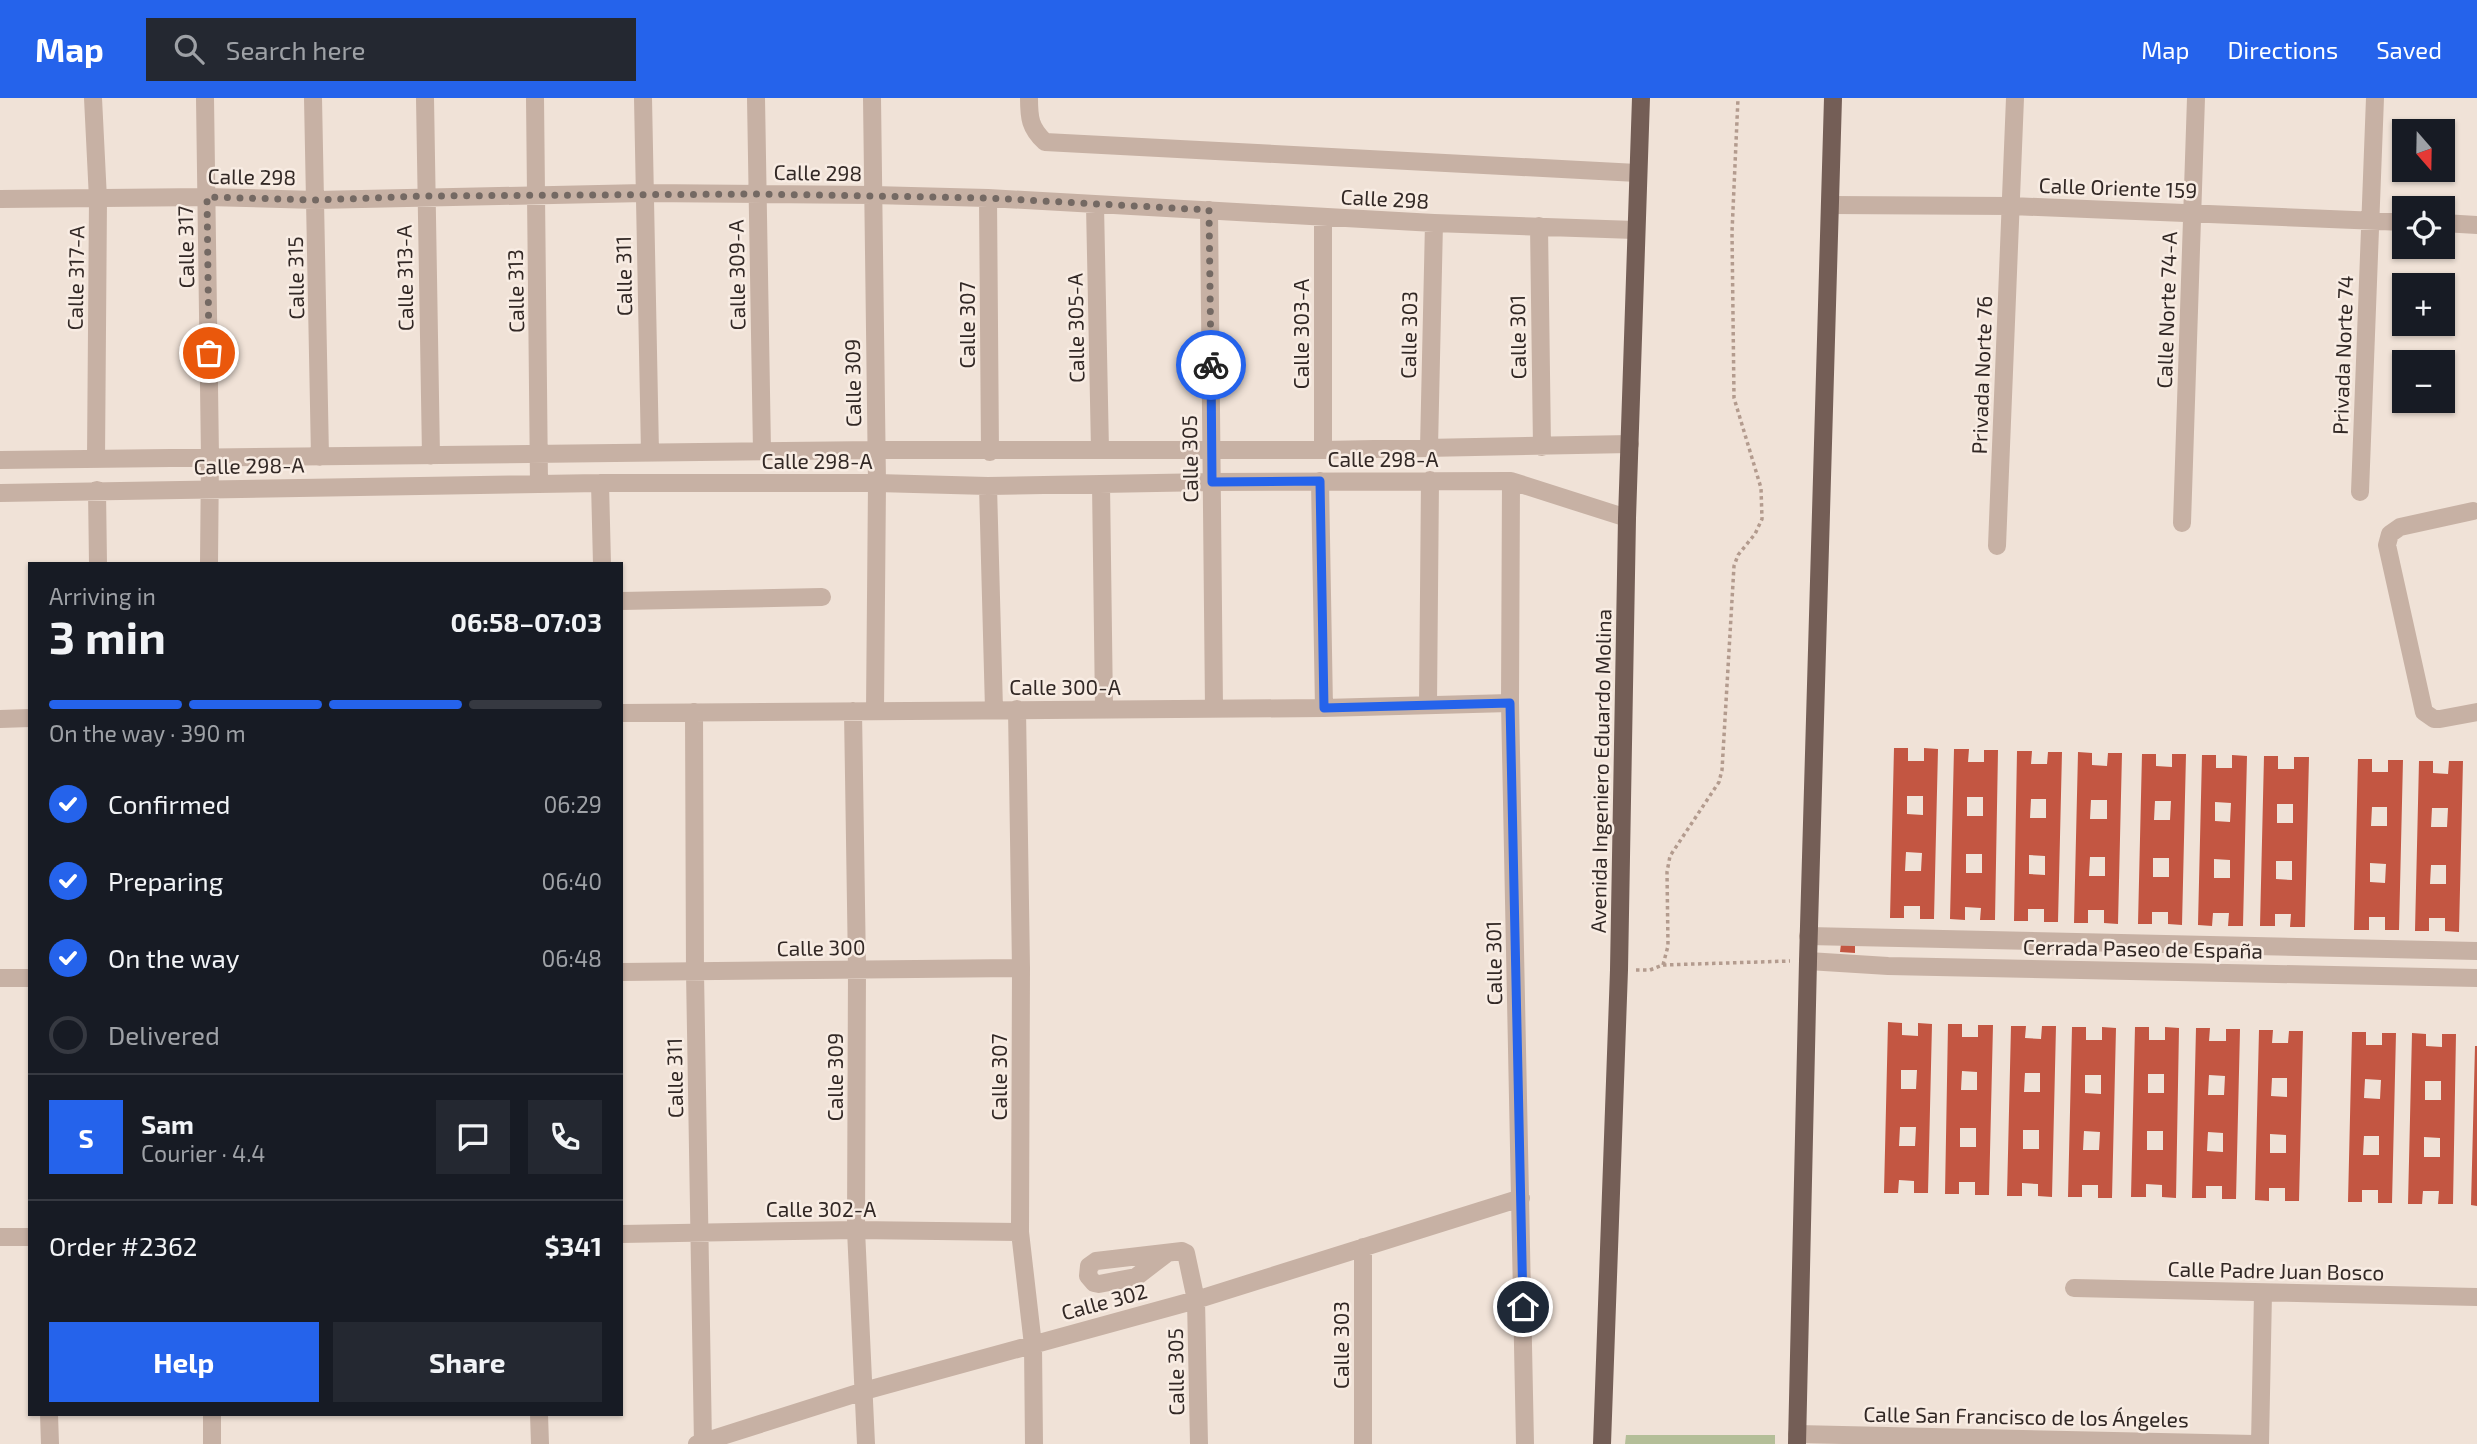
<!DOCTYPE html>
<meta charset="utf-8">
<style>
:root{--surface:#171b24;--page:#242831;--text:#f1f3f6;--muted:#9ea1a6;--line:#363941;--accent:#2563eb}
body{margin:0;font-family:"Exo 2",sans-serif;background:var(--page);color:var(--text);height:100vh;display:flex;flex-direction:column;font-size:26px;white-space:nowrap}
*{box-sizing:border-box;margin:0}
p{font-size:23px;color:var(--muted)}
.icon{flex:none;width:38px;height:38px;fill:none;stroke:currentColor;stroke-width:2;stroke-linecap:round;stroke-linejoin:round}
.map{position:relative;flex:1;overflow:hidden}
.sheet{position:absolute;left:28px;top:464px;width:595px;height:854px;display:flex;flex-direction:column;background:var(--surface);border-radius:0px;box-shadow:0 2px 5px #0004}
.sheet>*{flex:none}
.needle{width:46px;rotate:160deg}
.buttons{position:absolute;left:2392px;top:21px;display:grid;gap:14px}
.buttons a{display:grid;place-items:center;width:63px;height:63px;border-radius:0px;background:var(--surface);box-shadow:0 2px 5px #0004;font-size:35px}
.pin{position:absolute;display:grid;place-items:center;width:60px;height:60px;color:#fff;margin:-30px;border:4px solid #fff;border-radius:50%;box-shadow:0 2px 7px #0007}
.courier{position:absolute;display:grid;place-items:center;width:70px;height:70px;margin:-35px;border:5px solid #2563eb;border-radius:50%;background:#fff;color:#222;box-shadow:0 2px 9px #0007}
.headline em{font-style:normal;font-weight:700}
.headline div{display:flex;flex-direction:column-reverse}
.headline{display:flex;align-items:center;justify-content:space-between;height:119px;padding:0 21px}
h1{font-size:46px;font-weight:700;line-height:52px}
.bar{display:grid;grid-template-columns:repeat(4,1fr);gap:10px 7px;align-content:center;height:84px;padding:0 21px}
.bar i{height:9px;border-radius:5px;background:var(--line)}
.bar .on{background:var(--accent)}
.bar p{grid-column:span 4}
.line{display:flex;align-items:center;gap:18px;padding:0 21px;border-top:2px solid var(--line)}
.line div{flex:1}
.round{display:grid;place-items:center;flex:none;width:74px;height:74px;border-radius:0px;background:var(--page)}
ol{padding:0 21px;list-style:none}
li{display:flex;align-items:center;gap:21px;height:77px}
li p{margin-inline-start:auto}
li .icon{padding:7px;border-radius:50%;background:var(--accent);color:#fff;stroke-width:4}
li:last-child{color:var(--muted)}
li i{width:38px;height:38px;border:4px solid var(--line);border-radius:50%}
.button{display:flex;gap:14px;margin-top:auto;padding:14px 21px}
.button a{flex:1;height:80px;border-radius:0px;background:var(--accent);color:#fff;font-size:28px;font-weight:700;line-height:80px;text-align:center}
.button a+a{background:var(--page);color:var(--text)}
header{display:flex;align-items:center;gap:42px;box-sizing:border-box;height:98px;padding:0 35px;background:var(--accent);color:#fff}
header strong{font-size:33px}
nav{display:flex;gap:38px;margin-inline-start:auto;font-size:24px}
.search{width:490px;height:63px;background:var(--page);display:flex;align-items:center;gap:18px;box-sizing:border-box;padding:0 24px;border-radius:0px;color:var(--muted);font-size:26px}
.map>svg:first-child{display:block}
.green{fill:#b4be98}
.building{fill:#c35642;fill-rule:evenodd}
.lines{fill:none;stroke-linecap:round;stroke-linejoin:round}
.path{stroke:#b39b8e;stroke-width:3.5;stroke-dasharray:3.5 3.5;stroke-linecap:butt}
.minor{stroke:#c7b1a4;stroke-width:18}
.major{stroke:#745e56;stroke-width:18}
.done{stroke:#746963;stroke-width:7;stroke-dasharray:0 12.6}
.route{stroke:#2563eb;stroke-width:9}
.labels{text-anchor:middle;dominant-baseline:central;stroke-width:5;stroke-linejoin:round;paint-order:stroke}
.street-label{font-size:21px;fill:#322825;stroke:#f8ece3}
</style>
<header>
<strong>Map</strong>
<div class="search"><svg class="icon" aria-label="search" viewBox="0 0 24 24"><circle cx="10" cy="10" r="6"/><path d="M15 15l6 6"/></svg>Search here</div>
<nav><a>Map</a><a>Directions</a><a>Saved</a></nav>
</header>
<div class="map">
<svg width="2477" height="1346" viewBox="0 0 2477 1346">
<rect width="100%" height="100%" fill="#f0e2d7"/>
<!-- green -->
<path class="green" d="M 1626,1337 L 1775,1337 L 1775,1346 L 1625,1346 Z"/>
<!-- building -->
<path class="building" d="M 1894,650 L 1908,650 L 1908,663 L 1924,663 L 1924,650 L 1938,651 L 1934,821 L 1920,821 L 1920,808 L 1904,808 L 1904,820 L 1890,820 ZM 1907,698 L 1923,698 L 1923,717 L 1907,716 ZM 1906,754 L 1922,755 L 1921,773 L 1905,773 Z
M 1954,651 L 1969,651 L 1968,664 L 1984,664 L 1984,652 L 1998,652 L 1995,822 L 1980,822 L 1981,810 L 1965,809 L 1965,822 L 1950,821 ZM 1967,699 L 1983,699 L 1983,718 L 1967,718 ZM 1966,756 L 1982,756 L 1982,775 L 1966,775 Z
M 2017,653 L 2032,653 L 2031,666 L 2047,666 L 2048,654 L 2062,654 L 2058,824 L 2044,824 L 2044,811 L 2028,811 L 2028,823 L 2014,823 ZM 2031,701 L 2046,701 L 2046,720 L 2030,720 ZM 2029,757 L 2045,758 L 2045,777 L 2029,776 Z
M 2078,654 L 2092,655 L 2092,667 L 2107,668 L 2108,655 L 2122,655 L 2118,826 L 2104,825 L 2104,812 L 2088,812 L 2088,825 L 2074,825 ZM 2091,702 L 2107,702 L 2107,721 L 2090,721 ZM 2090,759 L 2105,759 L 2105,778 L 2089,778 Z
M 2142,656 L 2156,656 L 2156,668 L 2172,669 L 2172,656 L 2186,656 L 2182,827 L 2168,826 L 2168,814 L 2152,814 L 2152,826 L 2138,826 ZM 2155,703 L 2171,703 L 2170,722 L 2154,722 ZM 2153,760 L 2169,760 L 2169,779 L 2153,779 Z
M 2202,657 L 2216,657 L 2216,670 L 2232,670 L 2232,657 L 2247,658 L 2243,828 L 2228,828 L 2229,815 L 2213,815 L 2212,828 L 2198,827 ZM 2215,704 L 2231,705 L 2230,724 L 2215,723 ZM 2214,761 L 2230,762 L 2230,780 L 2214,780 Z
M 2264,658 L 2278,658 L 2278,671 L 2294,671 L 2294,659 L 2309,659 L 2305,829 L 2290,829 L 2291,816 L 2275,816 L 2275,828 L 2260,828 ZM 2277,706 L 2293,706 L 2293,725 L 2277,725 ZM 2276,763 L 2292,763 L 2292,782 L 2276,781 Z
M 2358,661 L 2372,661 L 2372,674 L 2388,674 L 2388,662 L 2403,662 L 2399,832 L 2385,832 L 2385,819 L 2369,819 L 2369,832 L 2354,832 ZM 2372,709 L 2387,709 L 2387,728 L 2371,728 ZM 2370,765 L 2386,766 L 2385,785 L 2370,784 Z
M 2419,663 L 2433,663 L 2433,675 L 2448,676 L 2449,663 L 2463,663 L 2459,834 L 2445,833 L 2445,820 L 2429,820 L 2429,833 L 2415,833 ZM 2432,710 L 2448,710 L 2447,729 L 2431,729 ZM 2431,767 L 2446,767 L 2446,786 L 2430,786 Z
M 1841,846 L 1855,846 L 1855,855 L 1840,854 Z
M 1888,924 L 1902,925 L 1902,937 L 1918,938 L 1918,925 L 1932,926 L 1928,1095 L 1914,1095 L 1914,1083 L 1899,1082 L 1898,1095 L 1884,1095 ZM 1901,972 L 1917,972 L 1916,991 L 1901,991 ZM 1900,1029 L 1916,1029 L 1915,1048 L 1899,1048 Z
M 1948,926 L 1962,926 L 1962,939 L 1978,939 L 1978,927 L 1993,927 L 1989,1097 L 1975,1097 L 1975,1084 L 1959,1084 L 1959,1096 L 1945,1096 ZM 1962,973 L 1977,974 L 1977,992 L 1961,992 ZM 1960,1030 L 1976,1030 L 1976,1049 L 1960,1049 Z
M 2011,928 L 2026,928 L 2025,940 L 2041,941 L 2042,928 L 2056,928 L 2052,1099 L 2038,1098 L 2038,1086 L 2022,1085 L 2022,1098 L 2007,1098 ZM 2025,975 L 2040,975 L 2040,994 L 2024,994 ZM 2023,1032 L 2039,1032 L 2039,1051 L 2023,1051 Z
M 2072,929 L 2086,929 L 2086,942 L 2102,942 L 2102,929 L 2116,930 L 2112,1100 L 2098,1100 L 2098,1087 L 2082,1087 L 2082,1099 L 2068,1099 ZM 2085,977 L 2101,977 L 2101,996 L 2085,995 ZM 2084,1033 L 2100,1034 L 2099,1052 L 2083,1052 Z
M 2135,929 L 2149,929 L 2149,942 L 2165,942 L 2165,929 L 2179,930 L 2176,1100 L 2162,1099 L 2162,1087 L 2146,1086 L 2146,1099 L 2131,1099 ZM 2148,976 L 2164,976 L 2164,995 L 2148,995 ZM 2147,1033 L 2163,1033 L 2163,1052 L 2147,1052 Z
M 2196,930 L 2210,930 L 2209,943 L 2226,943 L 2226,931 L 2240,931 L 2236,1101 L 2222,1101 L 2222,1088 L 2206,1088 L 2206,1100 L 2192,1100 ZM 2209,977 L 2225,978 L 2224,997 L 2208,997 ZM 2208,1034 L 2223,1035 L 2223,1054 L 2207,1053 Z
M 2259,932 L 2273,932 L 2272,945 L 2288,945 L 2289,933 L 2303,933 L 2299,1103 L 2285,1103 L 2285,1090 L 2269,1090 L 2269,1103 L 2255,1102 ZM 2272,980 L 2287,980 L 2287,999 L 2271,998 ZM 2270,1036 L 2286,1037 L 2286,1055 L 2270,1055 Z
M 2352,934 L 2366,934 L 2366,947 L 2382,947 L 2382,935 L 2396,935 L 2392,1105 L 2378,1105 L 2378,1092 L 2362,1092 L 2362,1104 L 2348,1104 ZM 2365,981 L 2381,982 L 2380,1001 L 2364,1000 ZM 2364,1038 L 2379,1038 L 2379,1057 L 2363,1057 Z
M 2412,935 L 2426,936 L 2426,948 L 2442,949 L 2442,936 L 2456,936 L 2453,1106 L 2438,1106 L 2439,1093 L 2423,1093 L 2422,1106 L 2408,1106 ZM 2425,983 L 2441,983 L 2441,1002 L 2425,1002 ZM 2424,1039 L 2440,1040 L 2440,1059 L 2424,1059 Z
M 2475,948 L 2477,948 L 2477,1108 L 2471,1107 Z"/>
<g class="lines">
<!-- path -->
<path class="path" d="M 1663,867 L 1790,863
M 1636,872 L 1650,872 L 1663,867 L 1668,848 L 1667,774 L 1670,758 L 1719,684 L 1722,672 L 1734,468 L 1738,457 L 1755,436 L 1762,421 L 1761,390 L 1734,300 L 1732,134 L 1738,0"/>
<!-- minor -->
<path class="minor" d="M 93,0 L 98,101 L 96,361
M 205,0 L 210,359 L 209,466
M 313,0 L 320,359
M 425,0 L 431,358
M 535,0 L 539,385
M 643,0 L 650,355
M 756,0 L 762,353
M 872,0 L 877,385 L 875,612
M 1029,0 C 1029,20 1030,30 1045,44 L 1637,75
M 988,100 L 990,354
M 0,101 L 207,99 L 316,102 L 644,95 L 873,97 L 988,100 L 1434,125 L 1635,132
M 1095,107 L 1100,352
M 1831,107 L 2011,108 L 2404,124
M 1209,112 L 1214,610
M 1323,119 L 1323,352
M 2443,125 L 2477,127
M 1539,128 L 1542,349
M 1429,350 L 1434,125
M 0,362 L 876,352 L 1323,352 L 1630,346
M 1320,383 L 1324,610
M 1511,383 L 1510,605 L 1525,1346
M 600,385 L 602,466
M 1101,386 L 1104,610
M 988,388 L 994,611
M 97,392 L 98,466
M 2360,394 L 2375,0
M 0,395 L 600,385 L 877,385 L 988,388 L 1212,384 L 1511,383 L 1627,420
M 2473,413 L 2400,429 L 2390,436 L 2387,447 L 2424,614 L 2434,621 L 2440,621 L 2477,614
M 2182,425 L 2196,0
M 1997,448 L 2015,0
M 621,503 L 822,499
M 1428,607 L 1430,382
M 1017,611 L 1021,870 L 1020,1134 L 1033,1247 L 1034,1346
M 853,613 L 857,870 L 856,1132 L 866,1346
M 694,614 L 695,874 L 703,1346
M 621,615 L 1324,610 L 1510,605
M 0,621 L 30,620
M 1808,838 L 2477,853
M 1808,863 L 1888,868 L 2477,880
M 621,874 L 1021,870
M 0,880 L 30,880
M 621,1136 L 856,1132 L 1020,1134
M 0,1139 L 30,1139
M 1363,1149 L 1363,1346
M 1166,1156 L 1136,1179 L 1099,1186 L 1094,1185 L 1088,1178 L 1089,1168 L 1096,1163 L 1182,1153 L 1186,1155 L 1196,1202 L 1199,1346
M 2074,1190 L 2477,1199
M 49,1316 L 50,1346
M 212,1316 L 212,1346
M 539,1316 L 540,1346
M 1797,1336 L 2254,1346
M 697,1346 L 864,1293 L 1196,1202 L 1521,1100
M 2260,1346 L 2263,1195"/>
<!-- major -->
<path class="major" d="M 1602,1346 L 1619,872 L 1627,420 L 1641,0
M 1797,1346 L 1808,863 L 1833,0"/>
</g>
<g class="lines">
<!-- done -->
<path class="done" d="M 209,255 L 207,99 L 316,102 L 425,98 L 757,96 L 988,100 L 1209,112 L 1211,267"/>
<!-- route -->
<path class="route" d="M 1211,267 L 1212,384 L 1320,383 L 1324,610 L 1510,605 L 1523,1209"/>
</g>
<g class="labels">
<!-- street labels -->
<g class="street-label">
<text transform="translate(818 74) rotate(1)">Calle 298</text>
<text transform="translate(252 78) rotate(1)">Calle 298</text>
<text transform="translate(2118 89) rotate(2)">Calle Oriente 159</text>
<text transform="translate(1385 100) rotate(3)">Calle 298</text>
<text transform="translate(185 149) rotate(-91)">Calle 317</text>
<text transform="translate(736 177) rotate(-91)">Calle 309-A</text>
<text transform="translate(623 178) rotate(-91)">Calle 311</text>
<text transform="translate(75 180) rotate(-89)">Calle 317-A</text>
<text transform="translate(295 180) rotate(-91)">Calle 315</text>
<text transform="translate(404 180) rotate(-91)">Calle 313-A</text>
<text transform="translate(515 193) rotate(-91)">Calle 313</text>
<text transform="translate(2166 212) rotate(-88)">Calle Norte 74-A</text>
<text transform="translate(966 227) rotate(-90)">Calle 307</text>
<text transform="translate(1075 230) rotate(-91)">Calle 305-A</text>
<text transform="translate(1300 236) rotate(-90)">Calle 303-A</text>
<text transform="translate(1408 237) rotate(-89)">Calle 303</text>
<text transform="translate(1517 239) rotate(-91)">Calle 301</text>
<text transform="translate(2342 257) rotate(-88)">Privada Norte 74</text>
<text transform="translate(1981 277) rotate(-88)">Privada Norte 76</text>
<text transform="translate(852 285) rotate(-91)">Calle 309</text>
<text x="1383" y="360">Calle 298-A</text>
<text transform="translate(1189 361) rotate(-91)">Calle 305</text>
<text x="817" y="362">Calle 298-A</text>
<text transform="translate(249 367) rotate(-1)">Calle 298-A</text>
<text x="1065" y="588">Calle 300-A</text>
<text transform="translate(1600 673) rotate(-89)">Avenida Ingeniero Eduardo Molina</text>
<text transform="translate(821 849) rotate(-1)">Calle 300</text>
<text transform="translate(2143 850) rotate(1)">Cerrada Paseo de España</text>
<text transform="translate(1493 865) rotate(-91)">Calle 301</text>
<text transform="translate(834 979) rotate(-90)">Calle 309</text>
<text transform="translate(998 979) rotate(-90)">Calle 307</text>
<text transform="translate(674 980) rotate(-91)">Calle 311</text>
<text x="821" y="1110">Calle 302-A</text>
<text transform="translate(2276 1172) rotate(1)">Calle Padre Juan Bosco</text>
<text transform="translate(1104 1203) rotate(-15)">Calle 302</text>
<text transform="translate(1340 1247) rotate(-90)">Calle 303</text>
<text transform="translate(1175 1274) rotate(-91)">Calle 305</text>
<text transform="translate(2026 1318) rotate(1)">Calle San Francisco de los Ángeles</text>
</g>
</g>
</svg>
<div class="buttons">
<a><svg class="needle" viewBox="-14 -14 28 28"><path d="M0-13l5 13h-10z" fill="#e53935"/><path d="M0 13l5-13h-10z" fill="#9ea1a6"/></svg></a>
<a><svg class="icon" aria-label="locate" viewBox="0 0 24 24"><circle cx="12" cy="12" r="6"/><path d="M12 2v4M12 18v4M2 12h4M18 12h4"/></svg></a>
<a>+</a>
<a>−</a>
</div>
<div class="pin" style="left:209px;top:255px;background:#ea580c"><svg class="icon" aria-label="bag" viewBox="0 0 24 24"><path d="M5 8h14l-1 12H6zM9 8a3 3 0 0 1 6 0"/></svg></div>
<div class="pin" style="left:1523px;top:1209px;background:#1f2937"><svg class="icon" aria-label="home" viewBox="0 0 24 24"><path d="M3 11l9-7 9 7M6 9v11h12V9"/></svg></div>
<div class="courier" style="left:1211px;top:267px"><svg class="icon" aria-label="bike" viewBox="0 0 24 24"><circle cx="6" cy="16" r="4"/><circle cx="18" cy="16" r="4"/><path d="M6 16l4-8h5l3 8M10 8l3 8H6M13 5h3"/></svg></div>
<section class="sheet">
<div class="headline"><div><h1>3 min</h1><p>Arriving in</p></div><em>06:58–07:03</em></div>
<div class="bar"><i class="on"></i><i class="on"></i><i class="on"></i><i></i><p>On the way · 390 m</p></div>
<ol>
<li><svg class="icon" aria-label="check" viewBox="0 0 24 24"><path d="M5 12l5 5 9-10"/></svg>Confirmed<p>06:29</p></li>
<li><svg class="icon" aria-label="check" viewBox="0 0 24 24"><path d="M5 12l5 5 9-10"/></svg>Preparing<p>06:40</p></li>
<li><svg class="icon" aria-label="check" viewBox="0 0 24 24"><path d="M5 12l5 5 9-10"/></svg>On the way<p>06:48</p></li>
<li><i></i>Delivered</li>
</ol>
<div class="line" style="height:126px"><b class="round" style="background:var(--accent);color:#fff">S</b><div><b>Sam</b><p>Courier · 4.4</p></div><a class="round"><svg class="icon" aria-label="chat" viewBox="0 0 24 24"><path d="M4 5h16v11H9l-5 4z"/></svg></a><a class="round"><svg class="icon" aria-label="phone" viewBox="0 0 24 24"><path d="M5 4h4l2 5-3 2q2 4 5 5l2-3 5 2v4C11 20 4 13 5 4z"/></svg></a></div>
<div class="line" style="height:91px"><div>Order #2362</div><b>$341</b></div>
<div class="button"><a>Help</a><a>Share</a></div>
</section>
</div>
